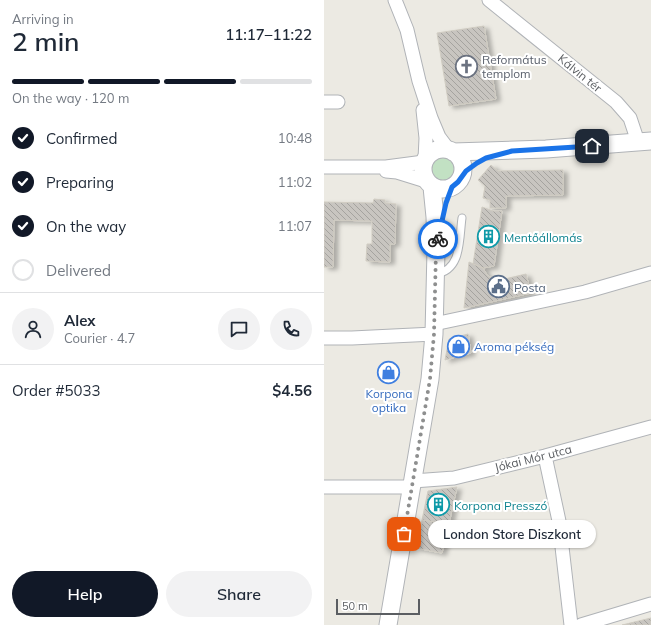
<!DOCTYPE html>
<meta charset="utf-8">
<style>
:root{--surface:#fff;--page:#f2f2f3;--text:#1f2937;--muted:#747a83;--line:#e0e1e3;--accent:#111827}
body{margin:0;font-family:Mulish,sans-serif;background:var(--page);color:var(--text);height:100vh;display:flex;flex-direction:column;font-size:15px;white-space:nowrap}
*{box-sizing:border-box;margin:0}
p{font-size:13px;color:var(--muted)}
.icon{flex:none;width:22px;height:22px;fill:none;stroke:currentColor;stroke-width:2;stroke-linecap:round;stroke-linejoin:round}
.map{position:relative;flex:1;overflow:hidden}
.drawer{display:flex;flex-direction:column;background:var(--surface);width:324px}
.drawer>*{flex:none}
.scale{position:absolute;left:12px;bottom:10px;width:84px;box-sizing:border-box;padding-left:4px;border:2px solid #5b5e62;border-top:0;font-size:11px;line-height:14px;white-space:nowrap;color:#5b5e62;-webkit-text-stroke:3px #fff;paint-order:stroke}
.pin{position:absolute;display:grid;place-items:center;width:34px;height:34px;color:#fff;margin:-17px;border-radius:8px;box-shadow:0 2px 6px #0006}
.courier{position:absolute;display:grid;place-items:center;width:40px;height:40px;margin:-20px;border:3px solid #1a73e8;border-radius:50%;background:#fff;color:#222;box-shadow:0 1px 5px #0007}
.bubble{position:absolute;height:28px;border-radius:14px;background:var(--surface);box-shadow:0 1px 3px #0004;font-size:13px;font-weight:600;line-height:28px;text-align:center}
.headline em{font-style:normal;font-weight:600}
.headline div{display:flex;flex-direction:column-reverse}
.headline{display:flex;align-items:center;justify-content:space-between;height:68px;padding:0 12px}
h1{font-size:26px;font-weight:600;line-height:30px}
.bar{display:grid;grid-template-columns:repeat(4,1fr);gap:6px 4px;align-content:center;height:48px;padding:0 12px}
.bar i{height:5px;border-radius:3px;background:var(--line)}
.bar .on{background:var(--accent)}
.bar p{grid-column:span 4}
.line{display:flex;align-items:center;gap:10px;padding:0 12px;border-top:1px solid var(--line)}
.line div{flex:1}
.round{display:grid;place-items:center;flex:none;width:42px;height:42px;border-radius:21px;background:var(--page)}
ol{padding:0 12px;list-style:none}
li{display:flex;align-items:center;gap:12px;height:44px}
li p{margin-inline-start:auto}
li .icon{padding:4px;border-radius:50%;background:var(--accent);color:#fff;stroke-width:4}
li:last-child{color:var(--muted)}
li i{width:22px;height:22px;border:2px solid var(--line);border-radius:50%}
.primary-button{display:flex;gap:8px;margin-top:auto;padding:8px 12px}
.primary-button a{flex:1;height:46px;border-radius:24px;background:var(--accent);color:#fff;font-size:16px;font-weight:600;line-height:46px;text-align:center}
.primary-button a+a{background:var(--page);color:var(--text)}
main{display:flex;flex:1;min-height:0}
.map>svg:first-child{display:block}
.grass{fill:#c2e1c3}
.building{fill:url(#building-back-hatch);stroke:#d0ccc2;filter:url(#shadow)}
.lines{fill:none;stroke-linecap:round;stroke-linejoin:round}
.service-casing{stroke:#b0b3b7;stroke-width:9}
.minor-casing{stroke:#b0b3b7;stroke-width:15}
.tertiary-casing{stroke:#b0b3b7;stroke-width:19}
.service{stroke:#fff;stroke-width:7}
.minor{stroke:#fff;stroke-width:13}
.tertiary{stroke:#fff;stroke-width:17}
.done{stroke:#8e8f8f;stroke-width:4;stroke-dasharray:0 7.2}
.route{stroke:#1a73e8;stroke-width:5}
.labels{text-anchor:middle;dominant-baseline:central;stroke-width:4;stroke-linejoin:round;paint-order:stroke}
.worship-label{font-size:12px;fill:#5b616d;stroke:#fff;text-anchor:start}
.street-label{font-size:12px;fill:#5b5e62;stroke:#fff}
.culture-label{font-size:12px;fill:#0d838f;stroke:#fff;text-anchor:start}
.service-label{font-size:12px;fill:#4e5e75;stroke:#fff;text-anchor:start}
.shop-label{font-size:12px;fill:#366cbe;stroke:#fff;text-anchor:start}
</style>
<main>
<section class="drawer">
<div class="headline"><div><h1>2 min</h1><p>Arriving in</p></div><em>11:17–11:22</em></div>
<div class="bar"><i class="on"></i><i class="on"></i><i class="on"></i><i></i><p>On the way · 120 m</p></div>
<ol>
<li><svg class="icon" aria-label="check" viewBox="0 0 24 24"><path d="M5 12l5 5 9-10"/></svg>Confirmed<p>10:48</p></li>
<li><svg class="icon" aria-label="check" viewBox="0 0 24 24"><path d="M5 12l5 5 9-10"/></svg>Preparing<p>11:02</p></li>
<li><svg class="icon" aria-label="check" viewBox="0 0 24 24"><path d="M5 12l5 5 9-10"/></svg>On the way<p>11:07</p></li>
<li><i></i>Delivered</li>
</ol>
<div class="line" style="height:72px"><a class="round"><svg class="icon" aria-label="person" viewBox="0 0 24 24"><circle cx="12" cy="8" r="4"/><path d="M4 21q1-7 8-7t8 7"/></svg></a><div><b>Alex</b><p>Courier · 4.7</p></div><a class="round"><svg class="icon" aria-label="chat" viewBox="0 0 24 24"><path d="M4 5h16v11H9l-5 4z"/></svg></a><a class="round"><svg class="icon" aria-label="phone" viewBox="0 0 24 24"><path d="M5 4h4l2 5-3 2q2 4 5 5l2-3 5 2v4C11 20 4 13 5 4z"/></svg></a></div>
<div class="line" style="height:52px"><div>Order #5033</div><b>$4.56</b></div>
<div class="primary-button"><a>Help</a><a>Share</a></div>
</section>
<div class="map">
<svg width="327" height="625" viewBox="0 0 327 625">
<defs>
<pattern id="building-back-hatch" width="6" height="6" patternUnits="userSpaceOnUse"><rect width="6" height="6" fill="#c8c5c0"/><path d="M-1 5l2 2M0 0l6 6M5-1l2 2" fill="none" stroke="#a5a39f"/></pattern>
<filter id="shadow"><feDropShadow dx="4.5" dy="2.5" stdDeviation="2" flood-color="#0004"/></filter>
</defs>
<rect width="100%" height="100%" fill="#eceae3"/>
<!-- grass -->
<path class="grass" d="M106 169a13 13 0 1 1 26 0a13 13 0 1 1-26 0Z"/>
<!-- building -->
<path class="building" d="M 160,26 L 172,99 L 125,106 L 113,33 Z
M 167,165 L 174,171 L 239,170 L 239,195 L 182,196 L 182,208 L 166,208 L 166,200 L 159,198 L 161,186 L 154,180 Z
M 50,199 L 61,200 L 61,203 L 72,204 L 71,244 L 66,244 L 66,262 L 42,261 L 43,244 L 48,244 L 48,221 L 10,220 L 9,267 L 0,267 L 0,202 L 49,203 Z
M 158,207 L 169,211 L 178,211 L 170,266 L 159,268 L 149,264 Z
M 145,262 L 159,268 L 163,275 L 172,281 L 202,274 L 207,293 L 140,308 Z
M 144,334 L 147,353 L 121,360 L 125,339 Z
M 133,487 L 125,524 L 98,520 L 104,491 Z
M 98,520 L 125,524 L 118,553 L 92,548 Z
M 327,618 L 327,625 L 298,625 Z"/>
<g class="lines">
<defs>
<path id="service" d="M 112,274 C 138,270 135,239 138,218"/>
<path id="minor" d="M 71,0 L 83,30 L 95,81 L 107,118 L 115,137 L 124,149
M 165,0 L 292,102 L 306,118 L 314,142
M 0,102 L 14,102
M 99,110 L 102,138 L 101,159
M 0,167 L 62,167 L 100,162
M 62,171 L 73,172 L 102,181
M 110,324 L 261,292 L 327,273
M 0,338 L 28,338 L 110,334
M 221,456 L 235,521 L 247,625
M 89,481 L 130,478 L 221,456 L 327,427
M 0,487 L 88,487
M 257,625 L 327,604"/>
<path id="tertiary" d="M99 169a20 20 0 1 1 40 0a20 20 0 1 1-40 0Z
M 129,152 L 222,149 L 327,141
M 64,625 L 106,379 L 110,334 L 112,250 L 111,217 L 108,187"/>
</defs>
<!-- service casing -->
<use href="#service" class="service-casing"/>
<!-- minor casing -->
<use href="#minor" class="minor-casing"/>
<!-- tertiary casing -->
<use href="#tertiary" class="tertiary-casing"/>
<!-- service -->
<use href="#service" class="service"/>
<!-- minor -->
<use href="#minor" class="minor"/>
<!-- tertiary -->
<use href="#tertiary" class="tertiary"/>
</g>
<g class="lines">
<!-- done -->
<path class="done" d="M 80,534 L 106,379 L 110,334 L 112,250 L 114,239"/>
<!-- route -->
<path class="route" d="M 114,239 L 122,203 L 128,187 L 134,182 L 142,171 L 153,163 L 162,158 L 188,151 L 268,146"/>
</g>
<!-- icons -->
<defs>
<symbol id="church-ring" viewBox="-11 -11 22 22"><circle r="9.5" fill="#fff" stroke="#6b7280" stroke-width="1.5"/><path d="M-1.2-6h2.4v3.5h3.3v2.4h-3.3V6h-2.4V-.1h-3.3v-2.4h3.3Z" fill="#6b7280"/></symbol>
<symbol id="building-ring" viewBox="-11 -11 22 22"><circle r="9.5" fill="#fff" stroke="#0f9aa8" stroke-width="1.5"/><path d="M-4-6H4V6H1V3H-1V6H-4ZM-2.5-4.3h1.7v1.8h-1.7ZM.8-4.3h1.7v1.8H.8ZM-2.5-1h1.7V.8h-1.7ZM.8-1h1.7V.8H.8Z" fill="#0f9aa8"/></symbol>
<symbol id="civic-ring" viewBox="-11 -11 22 22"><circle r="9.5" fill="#fff" stroke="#5c6f8a" stroke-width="1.5"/><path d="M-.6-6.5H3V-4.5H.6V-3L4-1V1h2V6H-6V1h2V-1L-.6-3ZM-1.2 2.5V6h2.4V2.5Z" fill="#5c6f8a"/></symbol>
<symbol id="shop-ring" viewBox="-11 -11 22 22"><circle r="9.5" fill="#fff" stroke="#3f7fe0" stroke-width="1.5"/><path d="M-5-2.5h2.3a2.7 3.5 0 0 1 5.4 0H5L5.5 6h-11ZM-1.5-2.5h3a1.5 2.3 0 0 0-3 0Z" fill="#3f7fe0"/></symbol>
</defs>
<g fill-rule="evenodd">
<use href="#church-ring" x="130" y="54" width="25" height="25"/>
<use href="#building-ring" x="152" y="224" width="25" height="25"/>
<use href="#civic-ring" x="162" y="274" width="25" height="25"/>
<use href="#shop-ring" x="122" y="334" width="25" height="25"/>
<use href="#shop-ring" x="52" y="360" width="25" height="25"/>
<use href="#building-ring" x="102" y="492" width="25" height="25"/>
</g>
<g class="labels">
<!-- worship labels -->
<g class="worship-label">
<text x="158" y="59">Református<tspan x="158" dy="14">templom</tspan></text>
</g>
<!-- street labels -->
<g class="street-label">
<text transform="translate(256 73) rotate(39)">Kálvin tér</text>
<text transform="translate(209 458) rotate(-14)">Jókai Mór utca</text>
</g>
<!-- culture labels -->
<g class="culture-label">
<text x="180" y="237">Mentőállomás</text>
<text x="130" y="505">Korpona Presszó</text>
</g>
<!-- service labels -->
<g class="service-label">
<text x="190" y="287">Posta</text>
</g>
<!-- shop labels -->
<g class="shop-label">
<text x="150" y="346">Aroma pékség</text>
<text x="65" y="393" text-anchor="middle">Korpona<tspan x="65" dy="14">optika</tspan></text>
</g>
</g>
</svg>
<div class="scale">50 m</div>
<div class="pin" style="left:80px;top:534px;background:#ea580c"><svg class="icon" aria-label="bag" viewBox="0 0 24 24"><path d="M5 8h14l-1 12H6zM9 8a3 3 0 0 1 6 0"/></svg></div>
<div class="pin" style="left:268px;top:146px;background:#1f2937"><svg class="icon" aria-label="home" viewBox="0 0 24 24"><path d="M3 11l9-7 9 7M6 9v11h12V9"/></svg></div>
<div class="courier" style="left:114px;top:239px"><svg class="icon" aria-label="bike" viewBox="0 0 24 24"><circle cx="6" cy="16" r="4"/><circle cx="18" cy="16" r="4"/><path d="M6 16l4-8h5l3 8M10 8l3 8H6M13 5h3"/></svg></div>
<div class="bubble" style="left:104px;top:520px;width:168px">London Store Diszkont</div>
</div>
</main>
